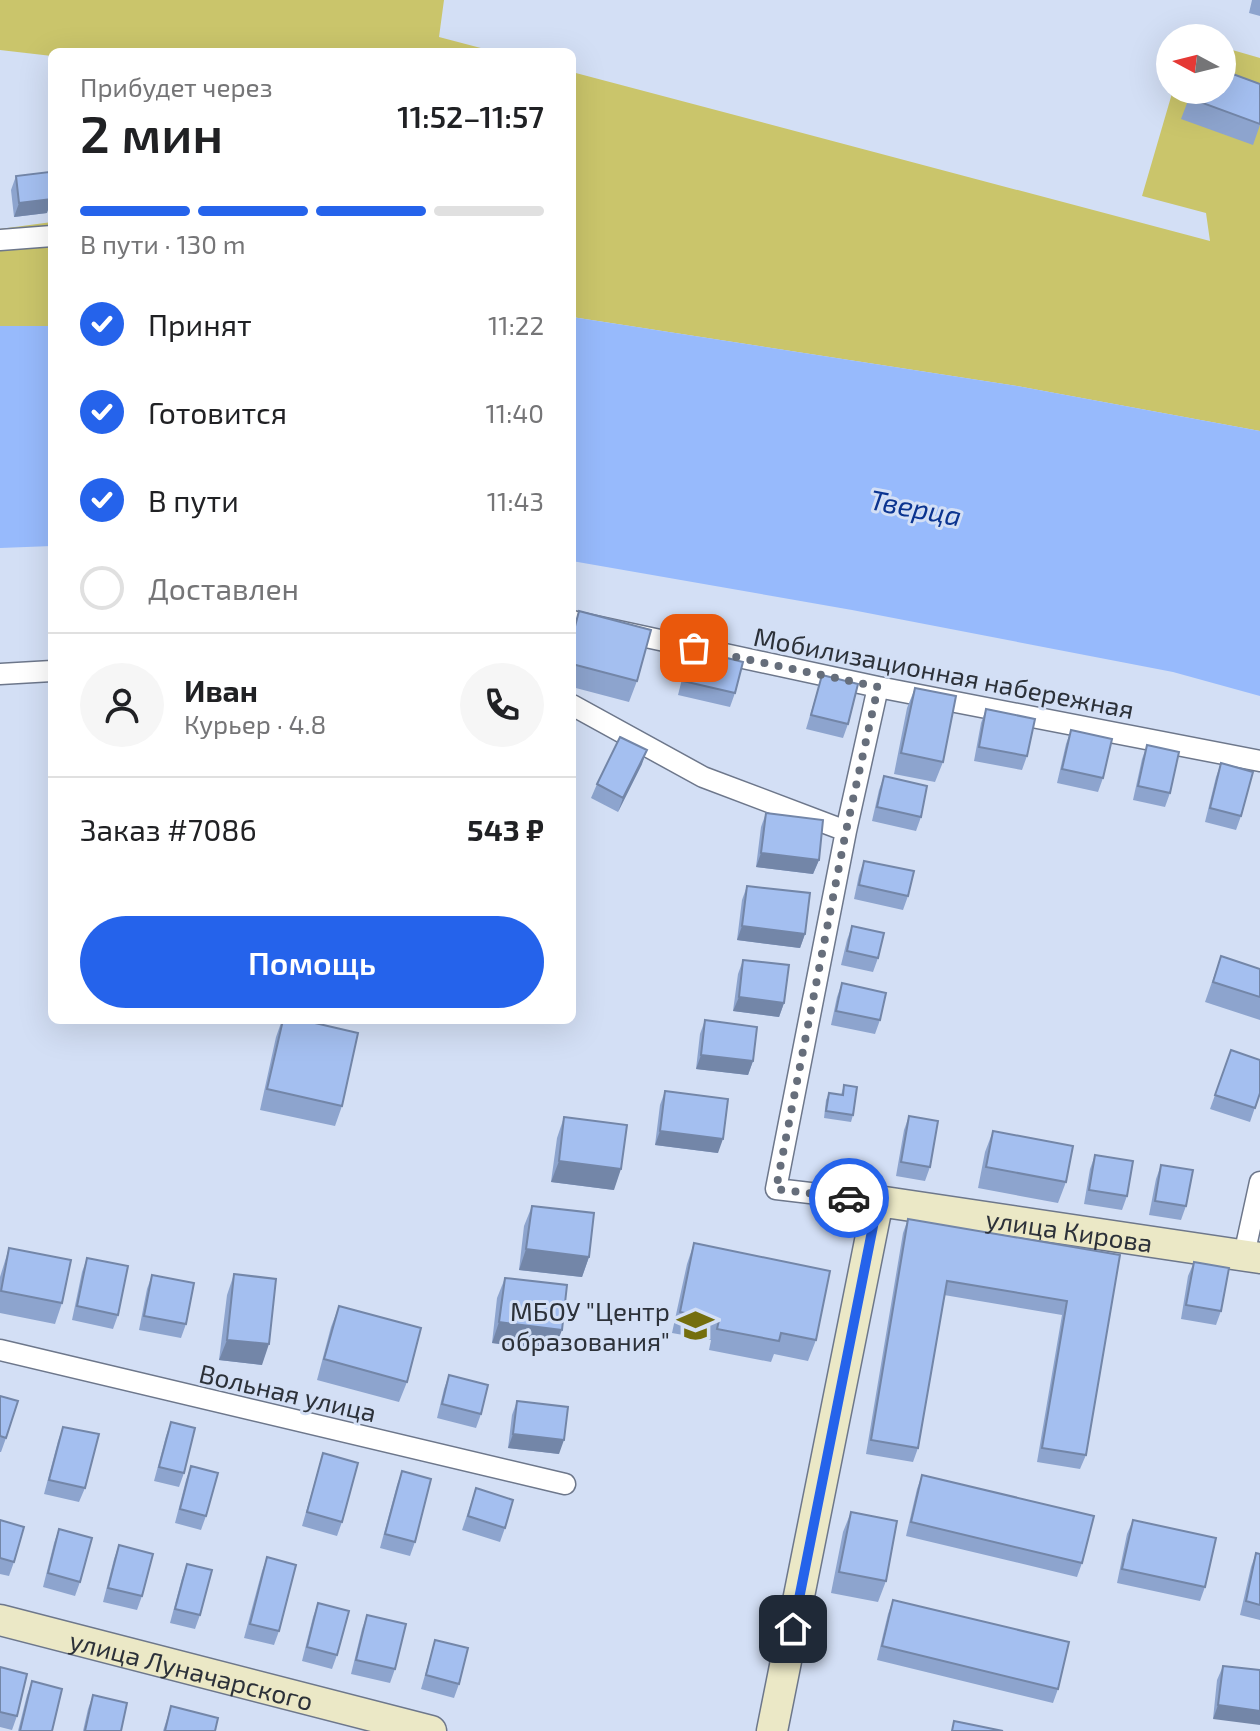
<!DOCTYPE html>
<html lang="ru">
<meta charset="utf-8">
<style>
:root{--surface:#fff;--page:#f6f6f6;--text:#202124;--muted:#757577;--line:#e0e0e0;--accent:#2563eb}
body{margin:0;font-family:"Exo 2",sans-serif;background:var(--page);color:var(--text);height:100vh;display:flex;flex-direction:column;font-size:30px;white-space:nowrap}
*{box-sizing:border-box;margin:0}
p{font-size:26px;color:var(--muted)}
.icon{flex:none;width:44px;height:44px;fill:none;stroke:currentColor;stroke-width:2;stroke-linecap:round;stroke-linejoin:round}
.map{position:relative;flex:1;overflow:hidden}
.drawer{position:absolute;left:48px;top:48px;width:528px;height:976px;display:flex;flex-direction:column;background:var(--surface);border-radius:12px;box-shadow:0 8px 32px #0002}
.drawer>*{flex:none}
.needle{width:52px;rotate:277deg}
.buttons{position:absolute;left:1156px;top:24px;display:grid;gap:16px}
.buttons a{display:grid;place-items:center;width:80px;height:80px;border-radius:50%;background:var(--surface);box-shadow:0 8px 32px #0002;font-size:40px}
.pin{position:absolute;display:grid;place-items:center;width:68px;height:68px;color:#fff;margin:-34px;border-radius:16px;box-shadow:0 4px 12px #0006}
.courier{position:absolute;display:grid;place-items:center;width:80px;height:80px;margin:-40px;border:6px solid #2563eb;border-radius:50%;background:#fff;color:#222;box-shadow:0 2px 10px #0007}
.overview em{font-style:normal;font-weight:600}
.overview div{display:flex;flex-direction:column-reverse}
.overview{display:flex;align-items:center;justify-content:space-between;height:136px;padding:0 32px}
h1{font-size:52px;font-weight:600;line-height:60px}
.bar{display:grid;grid-template-columns:repeat(4,1fr);gap:12px 8px;align-content:center;height:96px;padding:0 32px}
.bar i{height:10px;border-radius:6px;background:var(--line)}
.bar .active{background:var(--accent)}
.bar p{grid-column:span 4}
.line{display:flex;align-items:center;gap:20px;padding:0 32px;border-top:2px solid var(--line)}
.line div{flex:1}
.round{display:grid;place-items:center;flex:none;width:84px;height:84px;border-radius:42px;background:var(--page)}
ol{padding:0 32px;list-style:none}
li{display:flex;align-items:center;gap:24px;height:88px}
li p{margin-inline-start:auto}
li .icon{padding:8px;border-radius:50%;background:var(--accent);color:#fff;stroke-width:4}
li:last-child{color:var(--muted)}
li i{width:44px;height:44px;border:4px solid var(--line);border-radius:50%}
.primary-button{display:flex;gap:16px;margin-top:auto;padding:16px 32px}
.primary-button a{flex:1;height:92px;border-radius:48px;background:var(--accent);color:#fff;font-size:32px;font-weight:600;line-height:92px;text-align:center}
.map>svg:first-child{display:block}
.green{fill:#cac56b}
.water{fill:#97bafc}
.lines{fill:none;stroke-linecap:round;stroke-linejoin:round}
.street-casing{stroke:#6d778b;stroke-width:23}
.secondary-casing{stroke:#6d778b;stroke-width:33}
.street{stroke:#fff;stroke-width:20}
.secondary{stroke:#ebe8c6;stroke-width:30}
.wall{fill:#8da4ce}
.shaded-wall{fill:#7386a8}
.building{fill:#a4bff0;stroke:#7386a8;stroke-width:2}
.done{stroke:#666e7b;stroke-width:8;stroke-dasharray:0 14.4}
.route{stroke:#2563eb;stroke-width:10}
.labels{text-anchor:middle;dominant-baseline:central;stroke-width:6;stroke-linejoin:round;paint-order:stroke}
.street-label{font-size:26px;fill:#2c3139;stroke:#d3dff5}
.poi-label{font-size:26px;fill:#2c3139;stroke:#d3dff5;text-anchor:end}
.water-label{font-size:28px;font-style:italic;fill:#0b3490;stroke:#d3dff5}
</style>
<div class="map">
<svg width="1260" height="1731" viewBox="0 0 1260 1731">
<rect width="100%" height="100%" fill="#d3dff5"/>
<!-- green -->
<path class="green" d="M 0,0 L 444,0 L 439,37 L 496,52 L 52,52 L 52,56 L 0,50 Z
M 1222,47 L 1260,58 L 1260,431 L 1017,386 L 572,317 L 572,72 L 1210,241 L 1206,213 L 1142,196 L 1173,90 L 1222,90 Z
M 52,222 L 52,326 L 0,326 L 0,229 Z"/>
<!-- water -->
<path class="water" d="M 572,317 L 1017,386 L 1260,431 L 1260,696 L 1173,672 L 852,610 L 572,561 Z
M 0,326 L 52,326 L 52,546 L 0,548 Z"/>
<g class="lines">
<defs>
<path id="street" d="M 0,240 L 52,236
M 572,621 L 878,687 L 1260,761
M 0,674 L 52,671
M 572,705 L 703,777 L 846,831
M 878,1201 L 776,1189 L 846,831 L 878,687
M 1244,1255 L 1260,1182
M 0,1350 L 565,1484"/>
<g id="secondary">
<path id="s1" d="M 0,1620 L 431,1731"/>
<path id="s2" d="M 772,1731 L 878,1201 L 1260,1258"/>
</g>
</defs>
<!-- street casing -->
<use href="#street" class="street-casing"/>
<!-- secondary casing -->
<use href="#secondary" class="secondary-casing"/>
<!-- street -->
<use href="#street" class="street"/>
<!-- secondary -->
<use href="#secondary" class="secondary"/>
</g>
<!-- wall -->
<path class="wall" d="M 1252,0 L 1260,0 L 1260,16 L 1249,13 Z
M 1260,84 L 1260,125 L 1253,145 L 1181,119 L 1192,90 Z
M 16,176 L 47,213 L 14,217 L 11,190 Z
M 579,611 L 637,681 L 629,702 L 572,687 L 572,631 Z
M 691,649 L 735,693 L 730,707 L 678,695 L 686,663 Z
M 822,675 L 848,724 L 843,738 L 806,729 Z
M 915,688 L 943,762 L 935,782 L 894,774 L 907,708 Z
M 986,709 L 1027,756 L 1022,770 L 974,761 L 981,723 Z
M 1071,730 L 1103,778 L 1098,792 L 1057,783 L 1066,744 Z
M 1147,745 L 1170,793 L 1165,807 L 1133,800 L 1142,759 Z
M 1221,763 L 1241,816 L 1236,830 L 1205,822 L 1216,777 Z
M 642,764 L 618,812 L 591,798 L 597,784 Z
M 884,776 L 921,817 L 916,831 L 872,821 L 879,790 Z
M 766,813 L 819,860 L 813,874 L 756,867 L 761,827 Z
M 864,861 L 908,896 L 903,910 L 854,899 L 859,875 Z
M 747,886 L 805,934 L 800,948 L 737,940 L 742,900 Z
M 852,926 L 878,958 L 873,972 L 841,965 L 847,940 Z
M 1221,956 L 1260,969 L 1260,1020 L 1205,1002 Z
M 743,960 L 784,1003 L 779,1017 L 733,1011 L 738,974 Z
M 842,983 L 880,1020 L 875,1034 L 831,1025 L 837,997 Z
M 282,1020 L 342,1106 L 335,1126 L 260,1110 L 276,1037 Z
M 705,1020 L 753,1061 L 748,1075 L 696,1069 L 700,1034 Z
M 1231,1050 L 1260,1093 L 1250,1122 L 1210,1109 Z
M 844,1085 L 853,1115 L 851,1122 L 824,1118 L 826,1100 L 829,1093 L 841,1095 Z
M 665,1091 L 718,1153 L 655,1145 L 660,1105 Z
M 909,1116 L 930,1167 L 925,1181 L 896,1176 L 904,1130 Z
M 564,1117 L 614,1190 L 551,1182 L 557,1138 Z
M 993,1131 L 1066,1182 L 1058,1203 L 978,1188 L 985,1152 Z
M 1095,1155 L 1127,1196 L 1122,1210 L 1084,1204 L 1090,1169 Z
M 1161,1165 L 1186,1206 L 1181,1220 L 1149,1215 L 1156,1179 Z
M 532,1206 L 589,1257 L 582,1277 L 519,1270 L 524,1226 Z
M 908,1219 L 1120,1255 L 1086,1455 L 1080,1469 L 1037,1462 L 1062,1315 L 944,1295 L 918,1448 L 913,1462 L 866,1454 L 903,1233 Z
M 694,1243 L 816,1340 L 808,1361 L 774,1354 L 771,1362 L 709,1350 L 711,1340 L 672,1333 L 687,1264 Z
M 9,1248 L 62,1303 L 55,1324 L 0,1313 L 0,1277 Z
M 87,1258 L 118,1315 L 113,1329 L 72,1320 L 82,1272 Z
M 1194,1262 L 1221,1311 L 1216,1325 L 1181,1319 L 1188,1276 Z
M 234,1274 L 262,1365 L 219,1360 L 227,1295 Z
M 152,1275 L 186,1324 L 181,1338 L 139,1330 L 147,1289 Z
M 505,1278 L 554,1351 L 492,1343 L 497,1298 Z
M 339,1306 L 407,1382 L 399,1402 L 317,1380 L 331,1327 Z
M 449,1375 L 481,1414 L 476,1428 L 437,1418 L 444,1389 Z
M 0,1396 L 6,1438 L 1,1452 L 0,1452 Z
M 517,1401 L 559,1454 L 508,1448 L 512,1415 Z
M 171,1422 L 184,1473 L 179,1487 L 154,1481 L 166,1436 Z
M 63,1427 L 85,1488 L 79,1502 L 44,1494 L 58,1441 Z
M 323,1453 L 342,1522 L 337,1536 L 302,1526 Z
M 191,1466 L 206,1516 L 201,1530 L 175,1523 L 186,1480 Z
M 402,1471 L 415,1542 L 410,1556 L 380,1548 L 397,1485 Z
M 922,1475 L 1082,1563 L 1077,1577 L 906,1536 L 917,1489 Z
M 476,1488 L 505,1528 L 500,1542 L 462,1530 Z
M 851,1512 L 886,1581 L 878,1602 L 831,1593 L 843,1532 Z
M 0,1520 L 14,1562 L 9,1576 L 0,1574 Z
M 1133,1520 L 1205,1587 L 1200,1601 L 1117,1583 L 1127,1534 Z
M 59,1529 L 80,1582 L 75,1596 L 43,1587 L 54,1543 Z
M 119,1545 L 142,1596 L 137,1610 L 103,1602 L 114,1559 Z
M 1256,1553 L 1260,1554 L 1260,1620 L 1240,1615 L 1251,1567 Z
M 267,1557 L 279,1631 L 274,1645 L 244,1638 L 262,1571 Z
M 187,1564 L 200,1615 L 195,1629 L 170,1623 L 182,1578 Z
M 893,1600 L 1058,1689 L 1053,1703 L 877,1660 L 888,1614 Z
M 318,1603 L 337,1655 L 332,1669 L 302,1661 L 313,1617 Z
M 367,1615 L 395,1669 L 390,1683 L 351,1674 L 362,1629 Z
M 435,1640 L 459,1684 L 454,1698 L 421,1689 Z
M 1223,1666 L 1260,1670 L 1213,1719 L 1217,1680 Z
M 0,1667 L 17,1716 L 12,1730 L 0,1727 Z
M 32,1681 L 52,1731 L 18,1731 L 27,1695 Z
M 93,1695 L 121,1731 L 83,1731 L 88,1709 Z
M 171,1706 L 215,1731 L 163,1731 Z"/>
<!-- shaded-wall -->
<path class="shaded-wall" d="M 52,199 L 47,213 L 14,217 L 19,203 Z
M 647,750 L 642,764 L 618,812 L 623,798 Z
M 761,853 L 819,860 L 813,874 L 756,867 Z
M 742,926 L 805,934 L 800,948 L 737,940 Z
M 739,997 L 784,1003 L 779,1017 L 733,1011 Z
M 701,1055 L 753,1061 L 748,1075 L 696,1069 Z
M 660,1131 L 723,1139 L 718,1153 L 655,1145 Z
M 559,1161 L 621,1169 L 614,1190 L 551,1182 Z
M 526,1249 L 589,1257 L 582,1277 L 519,1270 Z
M 499,1322 L 562,1330 L 554,1351 L 492,1343 Z
M 227,1340 L 269,1344 L 262,1365 L 219,1360 Z
M 513,1434 L 564,1440 L 559,1454 L 508,1448 Z
M 1218,1705 L 1260,1711 L 1260,1725 L 1213,1719 Z"/>
<!-- building -->
<path class="building" d="M 1222,70 L 1260,84 L 1260,124 L 1189,98 L 1192,90 L 1222,90 Z
M 49,172 L 52,199 L 19,203 L 16,176 Z
M 579,611 L 651,630 L 637,681 L 572,664 L 572,638 Z
M 691,649 L 743,662 L 735,693 L 683,681 Z
M 822,675 L 858,684 L 848,724 L 811,715 Z
M 915,688 L 956,696 L 943,762 L 901,753 Z
M 986,709 L 1035,719 L 1027,756 L 979,747 Z
M 1071,730 L 1112,739 L 1103,778 L 1062,769 Z
M 620,737 L 647,750 L 623,798 L 597,784 Z
M 1147,745 L 1179,752 L 1170,793 L 1138,786 Z
M 1221,763 L 1253,772 L 1241,816 L 1210,808 Z
M 884,776 L 927,786 L 921,817 L 877,807 Z
M 766,813 L 823,820 L 819,860 L 761,853 Z
M 864,861 L 914,871 L 908,896 L 859,885 Z
M 747,886 L 810,893 L 805,934 L 742,926 Z
M 852,926 L 884,933 L 878,958 L 847,951 Z
M 1221,956 L 1260,969 L 1260,997 L 1213,982 Z
M 743,960 L 789,965 L 784,1003 L 739,997 Z
M 842,983 L 886,993 L 880,1020 L 836,1011 Z
M 283,1020 L 302,1020 L 358,1033 L 342,1106 L 267,1089 Z
M 705,1020 L 757,1027 L 753,1061 L 701,1055 Z
M 1231,1050 L 1260,1060 L 1260,1093 L 1255,1108 L 1215,1095 Z
M 844,1085 L 857,1087 L 853,1115 L 826,1111 L 829,1093 L 843,1095 Z
M 665,1091 L 728,1099 L 723,1139 L 660,1131 Z
M 909,1116 L 938,1121 L 930,1167 L 901,1162 Z
M 564,1117 L 627,1125 L 621,1169 L 559,1161 Z
M 993,1131 L 1073,1146 L 1066,1182 L 986,1167 Z
M 1095,1155 L 1133,1161 L 1127,1196 L 1089,1190 Z
M 1161,1165 L 1193,1170 L 1186,1206 L 1155,1201 Z
M 532,1206 L 594,1213 L 589,1257 L 526,1249 Z
M 908,1219 L 1120,1255 L 1086,1455 L 1042,1448 L 1067,1301 L 947,1281 L 918,1448 L 871,1440 Z
M 694,1243 L 830,1271 L 816,1340 L 781,1333 L 779,1341 L 717,1329 L 719,1320 L 680,1312 Z
M 9,1248 L 71,1260 L 62,1303 L 1,1291 Z
M 87,1258 L 128,1266 L 118,1315 L 77,1306 Z
M 1194,1262 L 1229,1268 L 1221,1311 L 1186,1305 Z
M 234,1274 L 276,1279 L 269,1344 L 227,1340 Z
M 152,1275 L 194,1283 L 186,1324 L 144,1316 Z
M 505,1278 L 567,1285 L 562,1330 L 499,1322 Z
M 339,1306 L 421,1328 L 407,1382 L 324,1359 Z
M 449,1375 L 488,1385 L 481,1414 L 442,1404 Z
M 0,1396 L 18,1401 L 6,1438 L 0,1436 Z
M 517,1401 L 568,1407 L 564,1440 L 513,1434 Z
M 171,1422 L 195,1428 L 184,1473 L 159,1467 Z
M 63,1427 L 99,1434 L 85,1488 L 49,1480 Z
M 323,1453 L 358,1463 L 342,1522 L 307,1512 Z
M 191,1466 L 218,1473 L 206,1516 L 180,1509 Z
M 402,1471 L 431,1479 L 415,1542 L 385,1534 Z
M 922,1475 L 1094,1516 L 1082,1563 L 911,1522 Z
M 476,1488 L 513,1500 L 505,1528 L 468,1516 Z
M 851,1512 L 897,1521 L 886,1581 L 839,1572 Z
M 0,1520 L 24,1527 L 14,1562 L 0,1558 Z
M 1133,1520 L 1216,1538 L 1205,1587 L 1122,1569 Z
M 59,1529 L 92,1538 L 80,1582 L 48,1573 Z
M 119,1545 L 153,1554 L 142,1596 L 108,1588 Z
M 1256,1553 L 1260,1554 L 1260,1605 L 1246,1601 Z
M 267,1557 L 296,1565 L 279,1631 L 250,1624 Z
M 187,1564 L 212,1570 L 200,1615 L 175,1609 Z
M 893,1600 L 1069,1642 L 1058,1689 L 882,1646 Z
M 318,1603 L 349,1611 L 337,1655 L 307,1647 Z
M 367,1615 L 406,1624 L 395,1669 L 356,1660 Z
M 435,1640 L 468,1648 L 459,1684 L 426,1675 Z
M 1223,1666 L 1260,1670 L 1260,1711 L 1218,1705 Z
M 0,1667 L 27,1674 L 17,1716 L 0,1712 Z
M 32,1681 L 62,1689 L 52,1731 L 20,1731 Z
M 93,1695 L 127,1703 L 121,1731 L 85,1731 Z
M 171,1706 L 218,1718 L 215,1731 L 165,1731 Z
M 954,1721 L 1003,1731 L 952,1731 Z"/>
<g class="lines">
<!-- done -->
<path class="done" d="M 694,648 L 878,687 L 846,831 L 776,1189 L 849,1198"/>
<!-- route -->
<path class="route" d="M 793,1629 L 878,1201 L 849,1198"/>
</g>
<!-- icons -->
<defs>
<symbol id="school-bare" viewBox="-9 -9 18 18"><path d="M0-5L7-2L0 1L-7-2ZM-4 1L0 2.5L4 1V4Q0 6-4 4Z" fill="#746e0e" stroke="#d3dff5" stroke-width="2.5" paint-order="stroke"/></symbol>
</defs>
<g fill-rule="evenodd">
<use href="#school-bare" x="670" y="1300" width="51" height="51"/>
</g>
<g class="labels">
<!-- street labels -->
<g class="street-label">
<text transform="translate(944 672) rotate(11)">Мобилизационная набережная</text>
<text stroke="none"><textPath href="#s2" startOffset="734">улица Кирова</textPath></text>
<text transform="translate(288 1392) rotate(13)">Вольная улица</text>
<text stroke="none"><textPath href="#s1" startOffset="198">улица Луначарского</textPath></text>
</g>
<!-- poi labels -->
<g class="poi-label">
<text x="670" y="1310">МБОУ "Центр<tspan x="670" dy="30">образования"</tspan></text>
</g>
<!-- water labels -->
<g class="water-label">
<text transform="translate(916 507) rotate(11)">Тверца</text>
</g>
</g>
</svg>
<div class="buttons">
<a><svg class="needle" viewBox="-14 -14 28 28"><path d="M0-13l5 13h-10z" fill="#e53935"/><path d="M0 13l5-13h-10z" fill="#757577"/></svg></a>
</div>
<div class="pin" style="left:694px;top:648px;background:#ea580c"><svg class="icon" aria-label="bag" viewBox="0 0 24 24"><path d="M5 8h14l-1 12H6zM9 8a3 3 0 0 1 6 0"/></svg></div>
<div class="pin" style="left:793px;top:1629px;background:#1f2937"><svg class="icon" aria-label="home" viewBox="0 0 24 24"><path d="M3 11l9-7 9 7M6 9v11h12V9"/></svg></div>
<div class="courier" style="left:849px;top:1198px"><svg class="icon" aria-label="car" viewBox="0 0 24 24"><path d="M5 17H2v-5l4-1 3-4h7l3 4 3 1v5h-3M9 17h6M6 11h13"/><circle cx="7" cy="17" r="2"/><circle cx="17" cy="17" r="2"/></svg></div>
<section class="drawer">
<div class="overview"><div><h1>2 мин</h1><p>Прибудет через</p></div><em>11:52–11:57</em></div>
<div class="bar"><i class="active"></i><i class="active"></i><i class="active"></i><i></i><p>В пути · 130 m</p></div>
<ol>
<li><svg class="icon" aria-label="check" viewBox="0 0 24 24"><path d="M5 12l5 5 9-10"/></svg>Принят<p>11:22</p></li>
<li><svg class="icon" aria-label="check" viewBox="0 0 24 24"><path d="M5 12l5 5 9-10"/></svg>Готовится<p>11:40</p></li>
<li><svg class="icon" aria-label="check" viewBox="0 0 24 24"><path d="M5 12l5 5 9-10"/></svg>В пути<p>11:43</p></li>
<li><i></i>Доставлен</li>
</ol>
<div class="line" style="height:144px"><a class="round"><svg class="icon" aria-label="person" viewBox="0 0 24 24"><circle cx="12" cy="8" r="4"/><path d="M4 21q1-7 8-7t8 7"/></svg></a><div><b>Иван</b><p>Курьер · 4.8</p></div><a class="round"><svg class="icon" aria-label="phone" viewBox="0 0 24 24"><path d="M5 4h4l2 5-3 2q2 4 5 5l2-3 5 2v4C11 20 4 13 5 4z"/></svg></a></div>
<div class="line" style="height:104px"><div>Заказ #7086</div><b>543 ₽</b></div>
<div class="primary-button"><a>Помощь</a></div>
</section>
</div>
